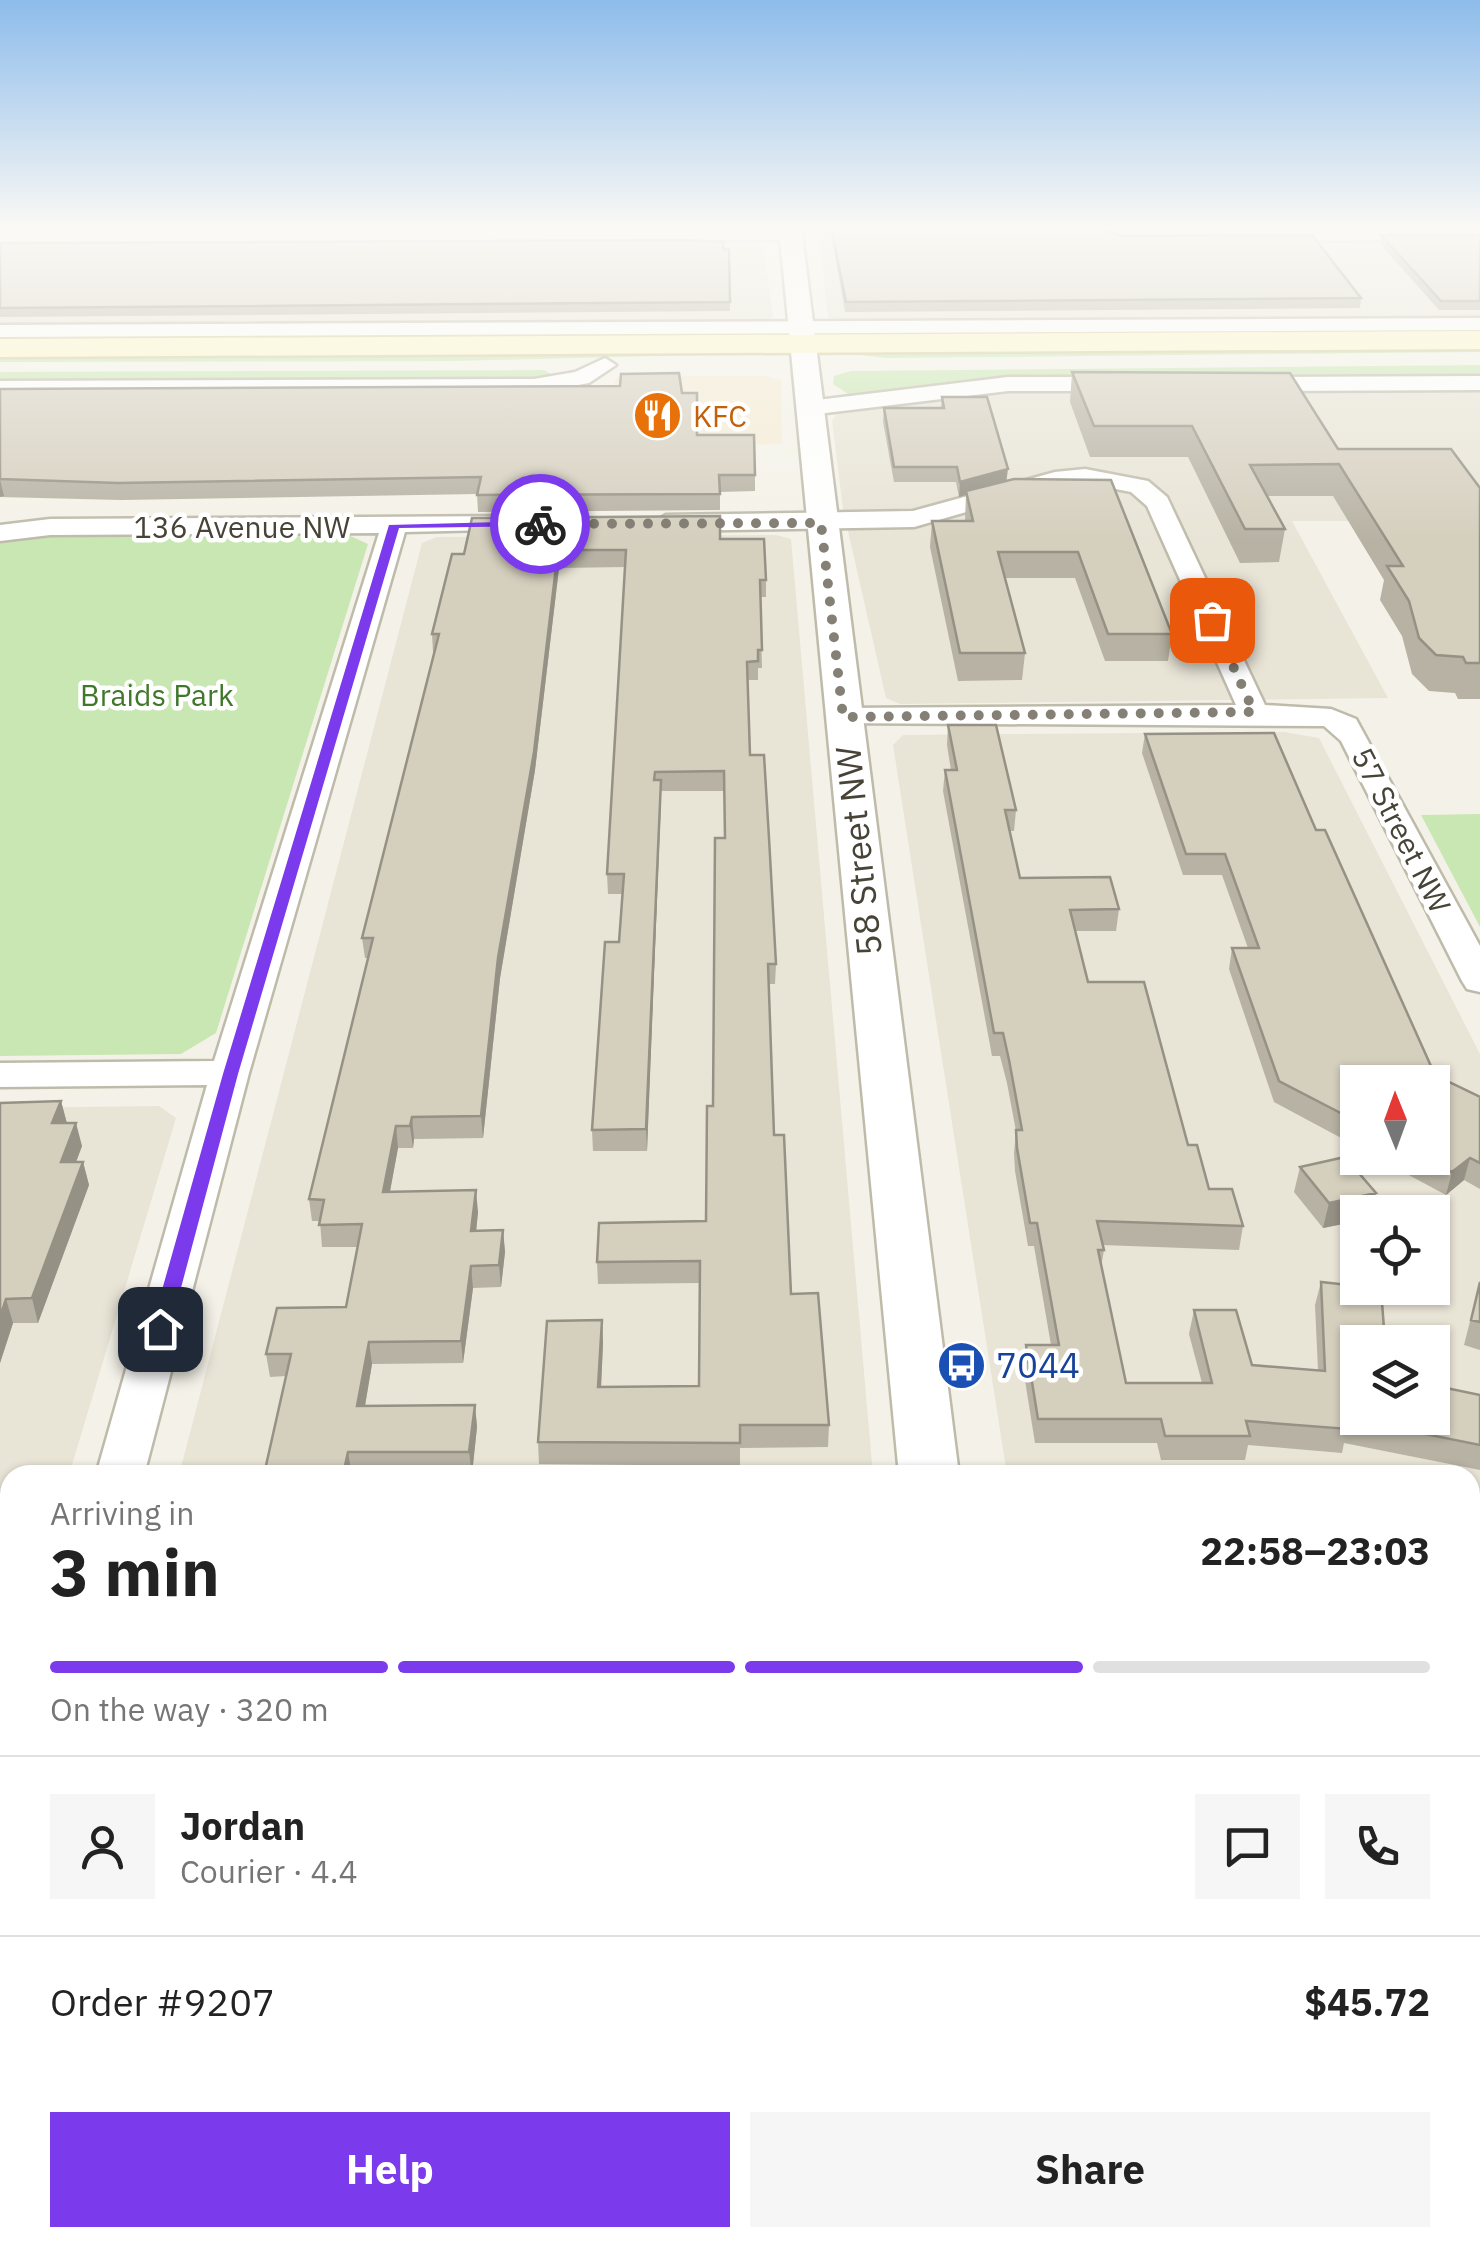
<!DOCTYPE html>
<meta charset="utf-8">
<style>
:root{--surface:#fff;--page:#f6f6f6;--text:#222;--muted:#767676;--line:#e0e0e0;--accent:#7c3aed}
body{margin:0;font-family:"IBM Plex Sans",sans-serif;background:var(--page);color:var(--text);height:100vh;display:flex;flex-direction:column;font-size:38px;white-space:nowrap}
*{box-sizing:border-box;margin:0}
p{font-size:32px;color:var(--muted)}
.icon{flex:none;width:55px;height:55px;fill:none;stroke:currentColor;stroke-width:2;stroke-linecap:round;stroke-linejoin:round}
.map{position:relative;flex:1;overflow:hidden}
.panel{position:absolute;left:0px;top:1465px;width:1480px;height:782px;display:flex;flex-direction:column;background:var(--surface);border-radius:30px 30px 0 0;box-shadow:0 2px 8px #0004}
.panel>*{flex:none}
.needle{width:65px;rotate:359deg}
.controls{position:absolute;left:1340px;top:1065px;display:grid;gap:20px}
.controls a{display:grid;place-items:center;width:110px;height:110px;border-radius:0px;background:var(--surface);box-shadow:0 2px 8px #0004;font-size:50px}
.pin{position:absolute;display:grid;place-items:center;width:85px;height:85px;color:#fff;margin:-42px;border-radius:20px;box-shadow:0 5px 15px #0006}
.courier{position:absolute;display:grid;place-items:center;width:100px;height:100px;margin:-50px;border:8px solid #7c3aed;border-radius:50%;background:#fff;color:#222;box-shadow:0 2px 12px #0007}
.summary em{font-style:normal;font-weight:800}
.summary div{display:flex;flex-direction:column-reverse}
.summary{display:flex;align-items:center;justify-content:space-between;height:170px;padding:0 50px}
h1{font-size:65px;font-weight:800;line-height:75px}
.bar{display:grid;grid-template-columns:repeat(4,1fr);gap:15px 10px;align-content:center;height:120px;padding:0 50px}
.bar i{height:12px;border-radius:8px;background:var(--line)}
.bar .active{background:var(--accent)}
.bar p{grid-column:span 4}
.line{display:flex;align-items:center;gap:25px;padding:0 50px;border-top:2px solid var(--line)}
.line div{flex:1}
.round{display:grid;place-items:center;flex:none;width:105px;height:105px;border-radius:0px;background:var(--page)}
.primary-button{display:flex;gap:20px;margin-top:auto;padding:20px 50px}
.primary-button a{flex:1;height:115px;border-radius:0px;background:var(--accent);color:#fff;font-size:40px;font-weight:800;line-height:115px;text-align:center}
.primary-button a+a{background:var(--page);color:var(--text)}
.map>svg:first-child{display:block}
.residential{fill:#e8e4d6;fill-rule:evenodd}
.commercial{fill:#f5ebd4}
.education{fill:#ede8d2}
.green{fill:#c9e7b2}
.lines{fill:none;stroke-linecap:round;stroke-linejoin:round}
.minor-casing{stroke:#bfbbab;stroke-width:5}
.tertiary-casing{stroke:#bfbbab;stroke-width:5}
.secondary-casing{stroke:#d3ca99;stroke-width:5}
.minor{fill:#fff;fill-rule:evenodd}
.tertiary{fill:#fff;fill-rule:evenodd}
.secondary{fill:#fef7c8;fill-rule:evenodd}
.wall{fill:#b7b2a3}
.shaded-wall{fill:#959185}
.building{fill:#d5cfbe;stroke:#959185;stroke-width:2.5}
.route{fill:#7c3aed}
.done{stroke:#848075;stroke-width:10;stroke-dasharray:0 18}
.labels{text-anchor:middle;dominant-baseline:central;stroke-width:9;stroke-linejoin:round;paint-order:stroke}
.far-food-label{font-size:30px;fill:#c56008;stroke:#fff;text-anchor:start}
.far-street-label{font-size:30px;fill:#474337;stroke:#fff}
.far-park-label{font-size:30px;fill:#3f782b;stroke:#fff}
.street-label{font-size:35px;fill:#474337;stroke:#fff}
.transit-label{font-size:35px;fill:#164399;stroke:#fff;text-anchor:start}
</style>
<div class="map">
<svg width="1480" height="2246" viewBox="0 0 1480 2246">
<rect width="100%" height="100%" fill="#f4f2e8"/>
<!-- residential -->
<path class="residential" d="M 818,227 L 1057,227 L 1164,244 L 1480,243 L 1480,318 L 846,321 L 828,317 Z
M 754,242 L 763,244 L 773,317 L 764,321 L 0,324 L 0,244 Z
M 1480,387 L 1480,521 L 1292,521 L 1388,698 L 900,704 L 886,698 L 843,509 L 832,421 L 837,414 L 994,391 Z
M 776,535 L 791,539 L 873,1475 L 179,1475 L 422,543 L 437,537 Z
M 1284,732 L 1319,738 L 1480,1054 L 1480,1541 L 1470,1539 L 1470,1475 L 1007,1475 L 893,745 L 903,735 ZM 1358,1082 L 1432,1082 L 1432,1158 L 1358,1158 ZM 1358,1212 L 1432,1212 L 1432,1288 L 1358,1288 ZM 1358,1342 L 1432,1342 L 1432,1418 L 1358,1418 Z
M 159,1106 L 176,1118 L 69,1475 L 10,1475 L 10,1520 L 0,1520 L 0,1108 Z
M 10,1635 L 10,2238 L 932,2238 L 933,2246 L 0,2246 L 0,1636 Z
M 1470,1638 L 1480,1640 L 1480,2246 L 1113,2246 L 1111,2238 L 1470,2238 Z"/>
<!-- commercial -->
<path class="commercial" d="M 626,376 L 765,376 L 781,380 L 782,444 L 610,446 L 615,379 Z"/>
<!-- education -->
<path class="education" d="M 0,227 L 340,227 L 338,232 L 0,234 Z"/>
<!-- green -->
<path class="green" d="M 340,227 L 770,227 L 752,231 L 338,232 Z
M 759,332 L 596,334 L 595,339 L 0,341 L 0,335 Z
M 1480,345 L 1480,352 L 886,358 L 851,354 Z
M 0,351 L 769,353 L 454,361 L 0,362 Z
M 1480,365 L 1480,377 L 983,381 L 867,395 L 848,394 L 833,384 L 834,376 L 851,371 Z
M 544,370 L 551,374 L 525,380 L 0,384 L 0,372 Z
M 342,532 L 368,544 L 216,1033 L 181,1054 L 0,1056 L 0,543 L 38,535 Z
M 1480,814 L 1480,927 L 1421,815 Z"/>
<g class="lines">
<defs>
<path id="minor" d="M 1069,227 L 1480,228 L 1480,240 L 1122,241 Z
M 797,230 L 799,234 L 790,240 L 0,243 L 0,231 Z
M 1480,318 L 1480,330 L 0,337 L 0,325 Z
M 605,358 L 616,365 L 589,383 L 534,393 L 0,395 L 0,381 L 534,379 L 575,372 Z
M 1480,376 L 1480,390 L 1241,391 L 1230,384 L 1241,377 Z
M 1008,377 L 1123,377 L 1134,384 L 1123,391 L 1008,391 L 809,415 L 798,408 L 809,401 Z
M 1085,469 L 1148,481 L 1167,497 L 1265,705 L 1331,709 L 1356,719 L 1480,946 L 1480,992 L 1467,989 L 1462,981 L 1341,741 L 1324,726 L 832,723 L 828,717 L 832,711 L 843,708 L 1236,705 L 1147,506 L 1131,492 L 1085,483 L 1057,486 L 914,527 L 666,531 L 653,523 L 666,515 L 913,511 L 1055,472 Z
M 523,516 L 532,519 L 536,524 L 532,529 L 405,532 L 249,1073 L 144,1475 L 96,1475 L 207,1085 L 0,1087 L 0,1063 L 214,1061 L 379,533 L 50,535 L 0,541 L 0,525 L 50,519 Z"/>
<path id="tertiary" d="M 779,227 L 801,227 L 959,1475 L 899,1475 Z
M 0,1548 L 10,1548 L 10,1598 L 0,1598 Z
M 1470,1555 L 1480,1557 L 1480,1607 L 1470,1605 Z
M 976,2238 L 1060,2238 L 1061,2246 L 977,2246 Z"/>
<path id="secondary" d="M 1480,331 L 1480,349 L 0,357 L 0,339 Z"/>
</defs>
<!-- minor casing -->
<use href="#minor" class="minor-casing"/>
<!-- tertiary casing -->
<use href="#tertiary" class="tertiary-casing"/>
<!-- secondary casing -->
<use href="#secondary" class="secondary-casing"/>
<!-- minor -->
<use href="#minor" class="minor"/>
<!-- tertiary -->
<use href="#tertiary" class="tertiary"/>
<!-- secondary -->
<use href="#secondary" class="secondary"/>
</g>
<!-- wall -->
<path class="wall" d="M 830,227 L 1094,227 L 1123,236 L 1361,298 L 1360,308 L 845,312 Z
M 1381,235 L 1480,235 L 1480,310 L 1439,310 L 1380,244 Z
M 0,243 L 729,249 L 730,311 L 0,317 Z
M 1072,372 L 1338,449 L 1480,488 L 1480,699 L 1458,699 L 1455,693 L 1429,691 L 1412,674 L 1402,636 L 1380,600 L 1384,580 L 1333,496 L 1267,496 L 1285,529 L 1279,562 L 1240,563 L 1188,457 L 1090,457 L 1070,402 Z
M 0,389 L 682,393 L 697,435 L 755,475 L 755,491 L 720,492 L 720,510 L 478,512 L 477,494 L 121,500 L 0,497 Z
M 942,397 L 1006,481 L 1172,634 L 1168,661 L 1105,661 L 1075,578 L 1005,578 L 1025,653 L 1022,680 L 958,681 L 930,547 L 932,521 L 965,521 L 966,495 L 959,497 L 956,482 L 894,482 L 883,422 L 884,408 L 941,408 Z
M 720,539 L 766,580 L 766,597 L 760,597 L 762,668 L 758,668 L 758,680 L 748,680 L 750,755 L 776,964 L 775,984 L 769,984 L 774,1135 L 791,1294 L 829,1425 L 828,1447 L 740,1448 L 740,1466 L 539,1464 L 538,1442 L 602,1320 L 603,1343 L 601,1387 L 699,1386 L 700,1283 L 598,1284 L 597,1262 L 706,1221 L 713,1106 L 725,838 L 724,791 L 661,791 L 647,1151 L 593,1151 L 592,1130 L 619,942 L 622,894 L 608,894 L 607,874 L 625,567 L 559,568 L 535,770 L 500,978 L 483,1138 L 414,1139 L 413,1148 L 398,1148 L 390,1191 L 478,1212 L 476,1231 L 503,1230 L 505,1252 L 501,1287 L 473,1288 L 463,1363 L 372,1364 L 365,1406 L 475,1405 L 477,1427 L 472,1474 L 266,1475 L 265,1470 L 286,1376 L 270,1377 L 266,1354 L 346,1307 L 358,1247 L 322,1247 L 320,1221 L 312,1221 L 309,1199 L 368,958 L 365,958 L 362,938 L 435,652 L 433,652 L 432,634 L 452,554 Z
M 948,725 L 1016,810 L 1014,831 L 1010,831 L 1020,878 L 1119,909 L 1116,931 L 1075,931 L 1088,982 L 1188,1145 L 1209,1189 L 1243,1226 L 1239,1250 L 1102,1245 L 1104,1250 L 1101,1267 L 1126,1383 L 1202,1383 L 1189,1334 L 1194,1310 L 1252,1365 L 1318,1370 L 1315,1305 L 1321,1282 L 1358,1418 L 1480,1395 L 1480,1470 L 1344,1443 L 1342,1453 L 1248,1445 L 1245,1460 L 1161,1460 L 1157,1443 L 1035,1443 L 1023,1368 L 1026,1345 L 1051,1345 L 1034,1246 L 1028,1246 L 1015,1171 L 1014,1153 L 1016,1131 L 1007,1083 L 1000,1056 L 992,1056 L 943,791 L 945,770 L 951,770 L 947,745 Z
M 1145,734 L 1316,830 L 1435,1075 L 1480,1097 L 1480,1189 L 1464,1180 L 1446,1195 L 1377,1158 L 1432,1158 L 1358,1082 L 1358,1147 L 1274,1102 L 1229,969 L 1232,948 L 1248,948 L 1222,875 L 1183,875 L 1142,753 Z
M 61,1101 L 67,1123 L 82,1146 L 76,1162 L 83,1162 L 89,1185 L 38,1323 L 13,1323 L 0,1363 L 0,1103 Z
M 1300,1167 L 1376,1193 L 1371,1212 L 1358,1212 L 1358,1221 L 1323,1228 L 1294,1192 Z
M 1480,1282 L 1480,1350 L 1464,1345 Z
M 1470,1668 L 1480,1671 L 1480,1889 L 1470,1888 Z
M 0,1673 L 10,1673 L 10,1765 L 0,1765 Z
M 10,1820 L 10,1878 L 0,1852 Z
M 1470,2002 L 1480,2036 L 1480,2088 L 1478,2092 L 1470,2092 Z
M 10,2028 L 10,2091 L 0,2084 L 0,2039 Z
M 1210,2238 L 1470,2238 L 1480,2246 L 1212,2246 Z"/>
<!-- shaded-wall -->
<path class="shaded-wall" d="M 1008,469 L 1006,484 L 966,491 L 966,495 L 959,497 L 960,482 Z
M 0,479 L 4,496 L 0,497 Z
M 558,550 L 559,568 L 535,770 L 500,978 L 483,1138 L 481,1116 L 498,958 Z
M 661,780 L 661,800 L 647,1151 L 646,1129 Z
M 61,1101 L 67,1124 L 52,1123 Z
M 412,1117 L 414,1139 L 413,1148 L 410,1126 Z
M 76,1123 L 82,1146 L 67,1186 L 61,1162 Z
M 396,1126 L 398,1148 L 386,1213 L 383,1192 Z
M 1470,1158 L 1464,1180 L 1446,1195 L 1452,1172 Z
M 83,1162 L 89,1185 L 38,1323 L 32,1298 Z
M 476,1190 L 478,1212 L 474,1253 L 471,1231 Z
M 1376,1193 L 1371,1212 L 1358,1212 L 1358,1221 L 1323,1228 L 1329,1203 Z
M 503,1230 L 505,1252 L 501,1287 L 499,1265 Z
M 471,1266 L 473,1288 L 463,1363 L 461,1341 Z
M 6,1299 L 13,1323 L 0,1363 L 0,1317 Z
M 602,1320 L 603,1343 L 600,1409 L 598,1387 Z
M 369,1342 L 372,1364 L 361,1429 L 357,1406 Z
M 475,1405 L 477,1427 L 472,1474 L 469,1452 Z
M 348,1452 L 352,1475 L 345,1475 L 344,1470 Z
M 25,2238 L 43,2238 L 47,2246 L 18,2246 Z"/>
<!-- building -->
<path class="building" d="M 831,227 L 1094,227 L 1123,236 L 1312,235 L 1361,298 L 846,302 Z
M 1381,235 L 1480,235 L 1480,301 L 1441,301 Z
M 687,240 L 723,242 L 723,249 L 729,249 L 730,302 L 0,308 L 0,243 Z
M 1072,372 L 1290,373 L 1338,449 L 1451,449 L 1480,488 L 1480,663 L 1466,663 L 1463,657 L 1436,655 L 1419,638 L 1409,601 L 1387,566 L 1403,566 L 1339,464 L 1250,465 L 1285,529 L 1245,529 L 1192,426 L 1094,426 Z
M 679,373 L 682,393 L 697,393 L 697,435 L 754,435 L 755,475 L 719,475 L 720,494 L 477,495 L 481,477 L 118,483 L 0,479 L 0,389 L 620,386 L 621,374 Z
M 942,397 L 987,397 L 1008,469 L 960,482 L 957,467 L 894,467 L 884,408 L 944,408 Z
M 1014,479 L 1111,480 L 1172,634 L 1108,634 L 1078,552 L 998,552 L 1025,653 L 960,653 L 932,521 L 973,521 L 966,491 Z
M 720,516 L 720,539 L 764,539 L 766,580 L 760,580 L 762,650 L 758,650 L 758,661 L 747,662 L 750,755 L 764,755 L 769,838 L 776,964 L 768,964 L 774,1135 L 784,1135 L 791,1294 L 818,1293 L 829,1425 L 740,1425 L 740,1443 L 538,1442 L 547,1321 L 602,1320 L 598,1387 L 699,1386 L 700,1261 L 597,1262 L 599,1223 L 706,1221 L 707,1106 L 713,1106 L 715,838 L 725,838 L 724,771 L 655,772 L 654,780 L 661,780 L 646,1129 L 592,1130 L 605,942 L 619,942 L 624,874 L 607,874 L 626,550 L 558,550 L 534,752 L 498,958 L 481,1116 L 412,1117 L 410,1126 L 396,1126 L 383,1192 L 476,1190 L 471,1231 L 503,1230 L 499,1265 L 471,1266 L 461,1341 L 369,1342 L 357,1406 L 475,1405 L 469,1452 L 348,1452 L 344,1470 L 265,1470 L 291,1354 L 266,1354 L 277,1308 L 346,1307 L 362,1224 L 319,1225 L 324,1200 L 309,1199 L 373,938 L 362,938 L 439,634 L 432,634 L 452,554 L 464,554 L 472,518 Z
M 948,725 L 996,725 L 1016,810 L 1005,810 L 1020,878 L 1110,877 L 1119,909 L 1070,910 L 1088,982 L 1144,982 L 1188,1145 L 1197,1145 L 1209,1189 L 1232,1189 L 1243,1226 L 1097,1221 L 1104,1250 L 1098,1250 L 1126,1383 L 1212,1383 L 1194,1310 L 1236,1310 L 1252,1365 L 1325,1371 L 1321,1282 L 1358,1286 L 1358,1288 L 1381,1289 L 1385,1342 L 1358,1342 L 1358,1418 L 1432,1418 L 1432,1385 L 1480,1395 L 1480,1445 L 1346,1418 L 1348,1429 L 1246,1421 L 1250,1436 L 1165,1436 L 1161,1419 L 1038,1419 L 1026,1345 L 1059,1345 L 1037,1223 L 1030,1223 L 1017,1148 L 1016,1130 L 1022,1130 L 1009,1060 L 1003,1033 L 994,1033 L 945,770 L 957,770 Z
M 1274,733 L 1316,830 L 1325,830 L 1435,1075 L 1480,1097 L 1480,1163 L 1470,1158 L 1452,1172 L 1424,1158 L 1432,1158 L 1432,1082 L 1358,1082 L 1358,1122 L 1279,1081 L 1232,948 L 1259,948 L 1225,854 L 1186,854 L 1145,734 Z
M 61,1101 L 52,1123 L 76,1123 L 61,1162 L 83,1162 L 32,1298 L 6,1299 L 0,1317 L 0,1103 Z
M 1345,1157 L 1376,1193 L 1329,1203 L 1300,1167 Z
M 1480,1282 L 1480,1322 L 1471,1320 Z
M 1470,1668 L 1480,1671 L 1480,1862 L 1470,1861 Z
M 0,1673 L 10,1673 L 10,1739 L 0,1740 Z
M 10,1820 L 10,1852 L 0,1852 Z
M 1470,2002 L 1480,2036 L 1480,2067 L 1470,2067 Z
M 10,2028 L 10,2072 L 0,2066 L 0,2039 Z
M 1470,2142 L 1473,2142 L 1480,2167 L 1480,2246 L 1413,2246 L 1411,2238 L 1470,2238 Z
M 0,2196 L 10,2203 L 10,2238 L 25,2238 L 18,2246 L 0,2246 Z
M 724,2238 L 831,2238 L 831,2246 L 724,2246 Z
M 1222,2238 L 1324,2238 L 1326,2246 L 1224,2246 Z"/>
<!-- sky -->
<linearGradient id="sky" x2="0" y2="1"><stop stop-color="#8dbceb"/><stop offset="0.42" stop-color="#faf9f5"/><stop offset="1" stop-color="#faf9f5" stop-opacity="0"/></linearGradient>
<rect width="1480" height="541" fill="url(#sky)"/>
<!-- route -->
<path class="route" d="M 540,521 L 544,526 L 399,528 L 238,1074 L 170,1329 L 167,1333 L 154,1333 L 151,1329 L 223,1074 L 389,525 Z"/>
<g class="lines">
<!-- done -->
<path class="done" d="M 540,524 L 821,523 L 843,717 L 1254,712 L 1212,620"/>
</g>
<!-- icons -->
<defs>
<symbol id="restaurant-disc" viewBox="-11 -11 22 22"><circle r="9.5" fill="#e8710a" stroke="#fff"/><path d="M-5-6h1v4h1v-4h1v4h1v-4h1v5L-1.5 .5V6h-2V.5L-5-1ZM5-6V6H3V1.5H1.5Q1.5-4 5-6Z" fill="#fff"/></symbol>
<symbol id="bus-disc" viewBox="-11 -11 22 22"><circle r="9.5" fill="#1a4fb4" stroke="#fff"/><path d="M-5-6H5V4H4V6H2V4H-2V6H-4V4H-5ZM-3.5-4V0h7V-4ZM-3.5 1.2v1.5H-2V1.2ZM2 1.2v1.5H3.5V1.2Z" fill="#fff"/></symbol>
</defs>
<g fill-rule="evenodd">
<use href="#restaurant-disc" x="630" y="388" width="55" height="55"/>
<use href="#bus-disc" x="934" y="1338" width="55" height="55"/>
</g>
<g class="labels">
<!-- far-food labels -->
<g class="far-food-label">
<text x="693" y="415">KFC</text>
</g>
<!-- far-street labels -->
<g class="far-street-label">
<text x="242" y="526">136 Avenue NW</text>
<text transform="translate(1402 830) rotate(63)">57 Street NW</text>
</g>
<!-- far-park labels -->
<g class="far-park-label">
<text x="157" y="694">Braids Park</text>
</g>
<!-- street labels -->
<g class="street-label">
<text transform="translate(858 851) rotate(-96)">58 Street NW</text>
</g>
<!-- transit labels -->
<g class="transit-label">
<text x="996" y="1365">7044</text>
</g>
</g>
</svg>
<div class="controls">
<a><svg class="needle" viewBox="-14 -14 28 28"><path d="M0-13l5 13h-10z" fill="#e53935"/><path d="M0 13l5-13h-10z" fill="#767676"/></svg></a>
<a><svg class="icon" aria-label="locate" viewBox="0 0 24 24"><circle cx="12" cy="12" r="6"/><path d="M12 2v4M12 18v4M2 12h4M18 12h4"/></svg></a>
<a><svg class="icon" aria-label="layers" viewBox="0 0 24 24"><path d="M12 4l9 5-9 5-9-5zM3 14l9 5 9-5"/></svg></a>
</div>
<div class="pin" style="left:1212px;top:620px;background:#ea580c"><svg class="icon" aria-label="bag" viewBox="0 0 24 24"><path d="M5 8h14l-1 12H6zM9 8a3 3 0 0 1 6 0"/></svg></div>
<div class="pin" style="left:160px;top:1329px;background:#1f2937"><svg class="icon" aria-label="home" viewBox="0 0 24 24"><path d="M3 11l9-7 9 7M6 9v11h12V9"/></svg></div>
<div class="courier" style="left:540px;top:524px"><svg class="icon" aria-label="bike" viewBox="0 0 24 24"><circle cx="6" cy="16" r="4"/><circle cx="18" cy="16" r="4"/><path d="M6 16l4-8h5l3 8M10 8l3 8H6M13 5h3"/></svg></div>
<section class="panel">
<div class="summary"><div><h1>3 min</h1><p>Arriving in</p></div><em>22:58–23:03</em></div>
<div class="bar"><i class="active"></i><i class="active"></i><i class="active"></i><i></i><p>On the way · 320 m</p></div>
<div class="line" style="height:180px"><a class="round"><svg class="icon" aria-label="person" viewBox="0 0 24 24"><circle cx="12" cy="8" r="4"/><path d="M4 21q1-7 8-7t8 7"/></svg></a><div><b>Jordan</b><p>Courier · 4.4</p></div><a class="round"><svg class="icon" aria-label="chat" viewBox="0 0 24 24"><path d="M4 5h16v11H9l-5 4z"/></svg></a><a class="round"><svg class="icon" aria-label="phone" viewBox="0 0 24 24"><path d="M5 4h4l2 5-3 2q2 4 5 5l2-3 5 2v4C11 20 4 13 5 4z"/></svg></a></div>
<div class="line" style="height:130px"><div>Order #9207</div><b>$45.72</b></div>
<div class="primary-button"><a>Help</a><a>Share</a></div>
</section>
</div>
